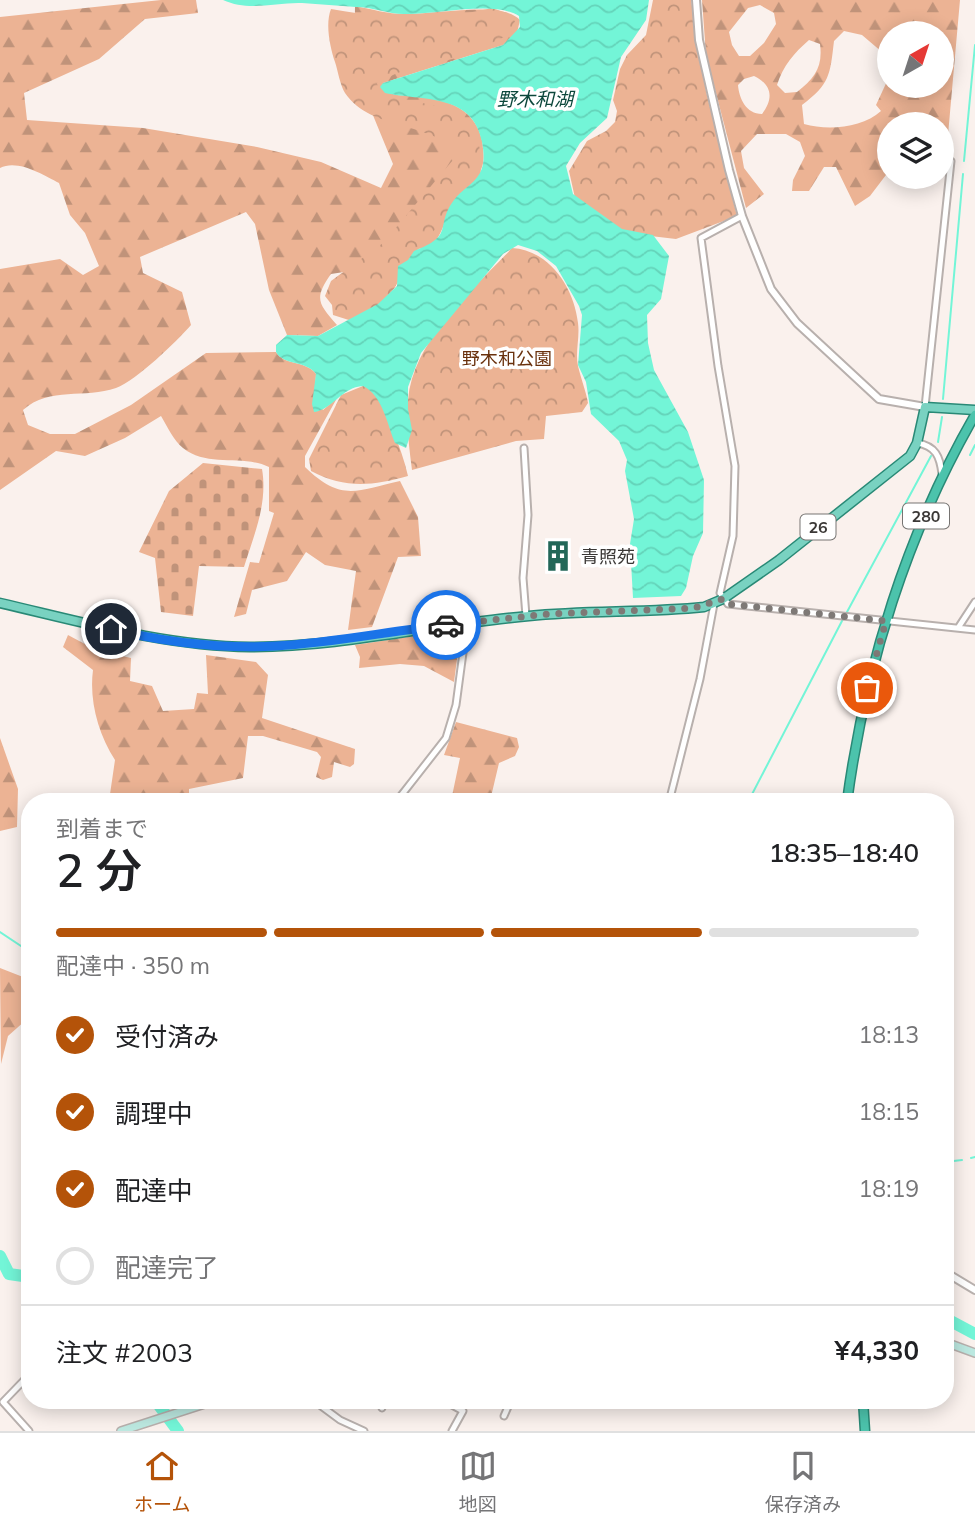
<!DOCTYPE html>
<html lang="ja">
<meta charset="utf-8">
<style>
:root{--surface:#fff;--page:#f2f2f2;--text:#202124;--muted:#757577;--line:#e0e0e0;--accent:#b45309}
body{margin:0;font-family:Mulish,"Noto Sans JP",sans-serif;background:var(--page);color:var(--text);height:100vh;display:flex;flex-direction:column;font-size:26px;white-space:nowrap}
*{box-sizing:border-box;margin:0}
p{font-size:23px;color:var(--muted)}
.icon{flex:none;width:38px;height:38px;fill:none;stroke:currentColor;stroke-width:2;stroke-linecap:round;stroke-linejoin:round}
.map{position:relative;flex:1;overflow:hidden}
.panel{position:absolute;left:21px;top:793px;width:933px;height:616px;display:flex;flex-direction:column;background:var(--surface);border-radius:28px;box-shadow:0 4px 18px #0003}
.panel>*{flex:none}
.needle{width:46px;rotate:39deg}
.controls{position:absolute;left:877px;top:21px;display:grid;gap:14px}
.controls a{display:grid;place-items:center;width:77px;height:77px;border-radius:50%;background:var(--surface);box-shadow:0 4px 18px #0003;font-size:35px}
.pin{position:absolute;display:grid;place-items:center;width:60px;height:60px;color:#fff;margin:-30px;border:4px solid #fff;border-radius:50%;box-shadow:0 2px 7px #0007}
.courier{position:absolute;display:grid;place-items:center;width:70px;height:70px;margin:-35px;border:5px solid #1a73e8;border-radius:50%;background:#fff;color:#222;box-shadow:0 2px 9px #0007}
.head em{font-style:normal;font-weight:600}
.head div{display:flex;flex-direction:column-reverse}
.head{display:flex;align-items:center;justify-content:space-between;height:119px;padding:0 35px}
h1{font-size:46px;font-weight:600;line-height:52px}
.bar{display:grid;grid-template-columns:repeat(4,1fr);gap:10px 7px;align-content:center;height:84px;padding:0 35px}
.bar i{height:9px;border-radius:5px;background:var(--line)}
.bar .current{background:var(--accent)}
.bar p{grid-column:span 4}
.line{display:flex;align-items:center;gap:18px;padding:0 35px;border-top:2px solid var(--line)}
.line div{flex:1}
ol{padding:0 35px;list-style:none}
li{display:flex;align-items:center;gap:21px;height:77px}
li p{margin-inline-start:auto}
li .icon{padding:7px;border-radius:50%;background:var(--accent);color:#fff;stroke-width:4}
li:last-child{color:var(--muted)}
li i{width:38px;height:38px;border:4px solid var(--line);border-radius:50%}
.tab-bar{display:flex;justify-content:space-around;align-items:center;height:98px;border-top:2px solid var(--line);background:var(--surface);font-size:19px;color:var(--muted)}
.tab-bar a{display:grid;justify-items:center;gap:4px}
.tab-bar .current{color:var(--accent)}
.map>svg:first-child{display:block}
.forest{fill:url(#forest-firs);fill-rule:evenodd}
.cemetery{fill:url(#cemetery-stones)}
.park{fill:url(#park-crowns)}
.water{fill:url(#water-waves)}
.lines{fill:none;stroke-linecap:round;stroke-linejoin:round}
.stream{stroke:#73f5d7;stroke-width:2}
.river{stroke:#73f5d7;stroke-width:12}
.minor-casing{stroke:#b8b0ad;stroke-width:9}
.tertiary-casing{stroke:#b8b0ad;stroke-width:10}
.secondary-casing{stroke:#b8b0ad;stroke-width:10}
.primary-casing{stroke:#298976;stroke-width:11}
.trunk-casing{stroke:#298976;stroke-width:11}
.minor{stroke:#fff;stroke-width:5}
.tertiary{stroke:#fff;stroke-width:6}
.secondary{stroke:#bce8e0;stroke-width:7}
.primary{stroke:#79d2c1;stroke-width:8}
.trunk{stroke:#4cc3ac;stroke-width:8}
.done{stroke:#7e7976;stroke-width:7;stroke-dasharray:0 12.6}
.route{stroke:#1a73e8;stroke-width:9}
.labels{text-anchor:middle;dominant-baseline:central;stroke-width:7;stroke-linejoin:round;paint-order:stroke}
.shield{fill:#fff;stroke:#767472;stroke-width:2}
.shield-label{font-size:16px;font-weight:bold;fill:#3b3836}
.park-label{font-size:18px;fill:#69310d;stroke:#fff}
.poi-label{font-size:18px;fill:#3b3836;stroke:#fff;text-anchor:start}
.water-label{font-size:19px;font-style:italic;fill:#0c473b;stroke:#fff}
</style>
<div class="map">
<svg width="975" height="1431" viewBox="0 0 975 1431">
<defs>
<pattern id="forest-firs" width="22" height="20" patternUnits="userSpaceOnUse" patternTransform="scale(1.75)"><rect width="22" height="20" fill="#ecb394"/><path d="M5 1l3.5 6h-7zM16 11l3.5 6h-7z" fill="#c0937a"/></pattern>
<pattern id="cemetery-stones" width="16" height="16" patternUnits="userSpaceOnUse" patternTransform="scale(1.75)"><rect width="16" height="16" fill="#ecb394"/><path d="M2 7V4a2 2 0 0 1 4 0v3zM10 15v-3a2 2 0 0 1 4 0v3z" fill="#c0937a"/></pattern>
<pattern id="park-crowns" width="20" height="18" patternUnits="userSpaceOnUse" patternTransform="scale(1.75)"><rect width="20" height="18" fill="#ecb394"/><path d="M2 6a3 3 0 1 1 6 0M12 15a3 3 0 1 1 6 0" fill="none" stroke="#c0937a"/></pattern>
<pattern id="water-waves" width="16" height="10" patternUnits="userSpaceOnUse" patternTransform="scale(1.75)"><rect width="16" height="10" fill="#73f5d7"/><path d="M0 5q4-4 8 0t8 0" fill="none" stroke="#64d3b9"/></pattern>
</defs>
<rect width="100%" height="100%" fill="#faf1ed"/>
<!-- forest -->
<path class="forest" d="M 161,0 L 196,0 L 198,13 L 145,19 L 99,59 L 24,93 L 27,120 L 143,128 L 257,147 L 321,162 L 381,188 L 393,164 L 354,69 L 355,6 C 371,9 388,14 404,14 C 435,15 501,0 520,20 L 517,33 L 503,45 L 383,83 L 394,95 C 428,96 473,99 482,140 C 483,149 485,159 482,167 C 477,183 460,198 451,212 C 440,227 441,248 417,249 C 406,265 399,285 386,298 L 357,270 L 331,274 C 313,299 319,304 337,325 L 318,336 L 287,335 L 269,290 L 255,224 L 246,212 L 140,257 L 143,273 L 182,292 L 191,325 C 176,342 137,380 116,388 C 85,399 50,386 23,410 L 28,425 L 50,434 L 75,434 L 131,405 L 206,353 L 276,352 C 284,366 306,360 316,374 L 315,393 L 323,410 L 337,398 L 305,456 L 305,467 C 341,502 356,491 400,481 L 418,517 L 421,556 L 398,557 L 372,627 L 348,630 L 356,571 L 325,565 L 306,552 L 287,581 L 252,590 L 246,614 L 234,617 L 250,562 L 259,563 L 274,513 L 269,511 L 269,467 C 242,454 208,468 183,448 C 174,441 167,426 161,416 L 125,438 L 85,456 L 56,451 L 0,490 L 0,269 L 60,259 L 83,275 L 99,266 L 85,233 L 70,215 L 59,183 C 43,175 18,159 0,168 L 0,17 Z
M 702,0 L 960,0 L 948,135 L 942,144 L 942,124 L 889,124 L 889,171 L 870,196 L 855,206 L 836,167 L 824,167 L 809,191 L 792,191 L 793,180 L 805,156 L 800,142 L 786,134 L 757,134 L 741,151 L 744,168 L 764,194 L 746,208 L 706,55 ZM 760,5 L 774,13 L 776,24 L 764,43 L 750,56 L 739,56 L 732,45 L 729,32 L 748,8 ZM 844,31 L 862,35 L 889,58 L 889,33 L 942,33 L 942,86 L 889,86 L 889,77 L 876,105 L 881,111 C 862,128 828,131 804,124 L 802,105 C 830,84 830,75 834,41 ZM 809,40 L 820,44 C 823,67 815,78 797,92 L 785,93 L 777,85 C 783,66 794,53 809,40 ZM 754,76 C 772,85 774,98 762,114 C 746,114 739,98 738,85 L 744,79 Z
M 461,629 L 454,682 L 424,666 L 400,664 L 359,668 L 360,657 L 355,645 Z
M 68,635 L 96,650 L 131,658 L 130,681 L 152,686 L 163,711 L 194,709 L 197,693 L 208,694 L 206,655 L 256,662 L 268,675 L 262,718 L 355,749 L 354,764 L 350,767 L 334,762 L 332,777 L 323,780 L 316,777 L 321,757 L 317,752 L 263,736 L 248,736 L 243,778 L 189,789 L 189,801 L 109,801 L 115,760 C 98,734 89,700 93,670 L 63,647 Z
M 456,722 L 517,738 L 519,747 L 515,756 L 499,763 L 490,801 L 451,801 L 460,758 L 444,755 Z
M 0,738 L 18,789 L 17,827 L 0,831 Z
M 0,968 L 23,977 L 30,996 L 30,1021 L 26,1020 L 8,1036 L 1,1064 Z"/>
<!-- cemetery -->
<path class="cemetery" d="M 203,463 L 262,469 C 268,503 254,535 244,567 L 199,566 L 193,616 L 161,612 L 155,558 L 139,552 L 169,491 Z"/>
<!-- park -->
<path class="park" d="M 653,0 L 691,0 L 706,91 L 737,216 L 676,239 L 625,233 L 575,198 L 569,171 L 587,141 L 606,131 L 615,122 L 617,111 L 613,100 L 620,69 L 627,55 L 646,35 Z
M 492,8 L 507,13 L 515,21 L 510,34 L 468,55 L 397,73 L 377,83 L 379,93 C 411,106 461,99 477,136 C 481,147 480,163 481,175 L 404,266 L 395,287 L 383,303 L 352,321 L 333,315 L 332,305 L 325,296 L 331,281 L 383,243 L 458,154 C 430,120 372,132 345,93 C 340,85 338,71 335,62 C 330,47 325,24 331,9 C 395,20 428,22 492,8 Z
M 512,248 C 549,250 574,287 578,323 C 580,337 575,353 578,366 C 581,379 586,391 588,403 L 582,412 L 546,416 L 544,439 L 516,441 L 412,470 C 409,447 406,423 408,400 C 413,340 473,290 512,248 Z
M 363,386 L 377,387 C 386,418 401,444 408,476 C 372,486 345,489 311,471 L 309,459 L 341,395 Z"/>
<!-- water -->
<path class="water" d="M 223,0 L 649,0 L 646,20 L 621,57 L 607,118 L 580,143 L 566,166 L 573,194 L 622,229 L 653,235 L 669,256 L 661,299 L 647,315 L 648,343 L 654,370 L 688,432 L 704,480 L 703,533 L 693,556 L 686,588 L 681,596 L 633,598 L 630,544 L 634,519 L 625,471 L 627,460 L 619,441 L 591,414 L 586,382 L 578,365 L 582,315 L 579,306 L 556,266 L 537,251 L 518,245 L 503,254 L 421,353 L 408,387 L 408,409 L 412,430 L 406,448 L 395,443 C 387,424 383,396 363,386 C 342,387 332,410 314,412 L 312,404 L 316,374 C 306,360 284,366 276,352 L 276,345 L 287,335 L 318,336 L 378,304 L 397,286 L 398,266 L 408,260 L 414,251 C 456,235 434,227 454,200 C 461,190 473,185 480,173 C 485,163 484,153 482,142 C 473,93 422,101 385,93 L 380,87 L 383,83 L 503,45 L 520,27 L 519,16 C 493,0 438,15 404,14 C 388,14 372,7 356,7 C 338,6 320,4 302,3 C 276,2 249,12 223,0 Z"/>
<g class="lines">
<!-- stream -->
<path class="stream" d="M 964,161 L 975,45
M 943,399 L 963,174
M 938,442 L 942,417
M 970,455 L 975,445
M 847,612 L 931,456
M 748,802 L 843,619
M 0,932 L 30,952
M 971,1158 L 975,1157
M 945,1162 L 962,1160"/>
<!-- river -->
<path class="river" d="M 0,1256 L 9,1274 L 30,1277
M 945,1318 L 975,1334
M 155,1400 L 178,1431"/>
<defs>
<path id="minor" d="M 742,216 L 701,238 L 718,366 L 735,466 L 733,536 L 720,593 L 728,604 L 975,630
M 925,407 L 951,161
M 917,443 C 936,446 940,457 942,474
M 524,448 L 528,515 L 523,578 L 526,616
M 958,628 L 975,602
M 396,802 L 446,738 L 456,705 L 467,623
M 669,802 L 700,679 L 714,604
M 313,1400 L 340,1420 L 364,1431
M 443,1400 L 463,1411 L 452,1431
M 382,1408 L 384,1400
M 504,1416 L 511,1400
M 29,1431 L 3,1402 L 30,1374"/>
<path id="tertiary" d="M 696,0 L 699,40 L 729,170 L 742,216 L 771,289 L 797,323 L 879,399 L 925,407
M 945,1272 L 975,1290"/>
<path id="secondary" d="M 945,1342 L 975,1353
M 121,1431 L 217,1400"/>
<path id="primary" d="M 0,603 C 82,622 165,646 250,647 C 343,647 436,624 529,616 C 587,610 646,613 704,607 L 723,599 L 779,560 L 910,456 L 917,443 L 925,407 L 975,410"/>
<path id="trunk" d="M 847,802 C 865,667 907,533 975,415
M 863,1400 L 865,1431"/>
</defs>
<!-- minor casing -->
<use href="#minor" class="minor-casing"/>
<!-- tertiary casing -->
<use href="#tertiary" class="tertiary-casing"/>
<!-- secondary casing -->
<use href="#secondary" class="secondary-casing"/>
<!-- primary casing -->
<use href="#primary" class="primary-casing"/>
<!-- trunk casing -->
<use href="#trunk" class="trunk-casing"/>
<!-- minor -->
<use href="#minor" class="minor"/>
<!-- tertiary -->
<use href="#tertiary" class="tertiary"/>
<!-- secondary -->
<use href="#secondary" class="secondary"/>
<!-- primary -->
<use href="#primary" class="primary"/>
<!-- trunk -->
<use href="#trunk" class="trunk"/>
</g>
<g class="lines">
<!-- done -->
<path class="done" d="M 446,625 L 548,614 L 694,608 L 723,599 L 728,604 L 886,621 L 867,688"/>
<!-- route -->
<path class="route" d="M 111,629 C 165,642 220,649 276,646 C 333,643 389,631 446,625"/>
</g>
<!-- icons -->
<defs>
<symbol id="building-bare" viewBox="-9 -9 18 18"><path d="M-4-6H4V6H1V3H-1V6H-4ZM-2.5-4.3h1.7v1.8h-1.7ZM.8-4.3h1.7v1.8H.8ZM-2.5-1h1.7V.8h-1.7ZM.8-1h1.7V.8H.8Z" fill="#236758" stroke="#fff" stroke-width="2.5" paint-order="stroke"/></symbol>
</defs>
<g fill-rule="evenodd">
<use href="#building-bare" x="536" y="534" width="44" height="44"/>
</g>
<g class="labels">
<!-- shield labels -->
<g class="shield">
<rect x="903" y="503.5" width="46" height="25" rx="5"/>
<rect x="800.5" y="514.5" width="35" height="25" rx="5"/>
</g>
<g class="shield-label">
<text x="926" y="516">280</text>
<text x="818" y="527">26</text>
</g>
<!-- park labels -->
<g class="park-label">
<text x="507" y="358">野木和公園</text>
</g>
<!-- poi labels -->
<g class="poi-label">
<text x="581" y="556">青照苑</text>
</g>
<!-- water labels -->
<g class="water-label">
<text x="535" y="99">野木和湖</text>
</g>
</g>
</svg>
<div class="controls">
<a><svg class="needle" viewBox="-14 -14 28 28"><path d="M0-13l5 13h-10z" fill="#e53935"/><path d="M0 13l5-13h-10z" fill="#757577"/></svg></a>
<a><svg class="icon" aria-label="layers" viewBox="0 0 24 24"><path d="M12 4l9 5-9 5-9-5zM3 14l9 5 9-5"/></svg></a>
</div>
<div class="pin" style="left:867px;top:688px;background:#ea580c"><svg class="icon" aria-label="bag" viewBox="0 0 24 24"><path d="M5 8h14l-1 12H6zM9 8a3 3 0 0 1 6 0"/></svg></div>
<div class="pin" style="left:111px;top:629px;background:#1f2937"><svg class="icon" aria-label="home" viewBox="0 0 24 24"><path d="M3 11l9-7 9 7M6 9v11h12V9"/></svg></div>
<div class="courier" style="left:446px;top:625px"><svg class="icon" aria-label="car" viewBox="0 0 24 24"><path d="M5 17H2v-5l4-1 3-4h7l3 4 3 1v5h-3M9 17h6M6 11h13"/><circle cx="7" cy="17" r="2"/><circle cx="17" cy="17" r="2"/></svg></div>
<section class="panel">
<div class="head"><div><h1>2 分</h1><p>到着まで</p></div><em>18:35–18:40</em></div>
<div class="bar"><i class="current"></i><i class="current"></i><i class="current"></i><i></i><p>配達中 · 350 m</p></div>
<ol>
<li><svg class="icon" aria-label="check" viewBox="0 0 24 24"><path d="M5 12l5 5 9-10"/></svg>受付済み<p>18:13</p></li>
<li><svg class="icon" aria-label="check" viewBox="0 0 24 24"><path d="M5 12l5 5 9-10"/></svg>調理中<p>18:15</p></li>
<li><svg class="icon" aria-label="check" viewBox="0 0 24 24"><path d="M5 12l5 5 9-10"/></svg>配達中<p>18:19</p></li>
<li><i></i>配達完了</li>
</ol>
<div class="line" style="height:91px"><div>注文 #2003</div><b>¥4,330</b></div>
</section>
</div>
<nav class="tab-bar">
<a class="current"><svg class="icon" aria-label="home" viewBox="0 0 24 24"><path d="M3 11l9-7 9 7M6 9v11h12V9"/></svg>ホーム</a>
<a><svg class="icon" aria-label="map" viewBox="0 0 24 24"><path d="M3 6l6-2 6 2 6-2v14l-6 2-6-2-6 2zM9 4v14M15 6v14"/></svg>地図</a>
<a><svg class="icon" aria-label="saved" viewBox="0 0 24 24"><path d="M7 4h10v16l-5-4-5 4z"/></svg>保存済み</a>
</nav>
